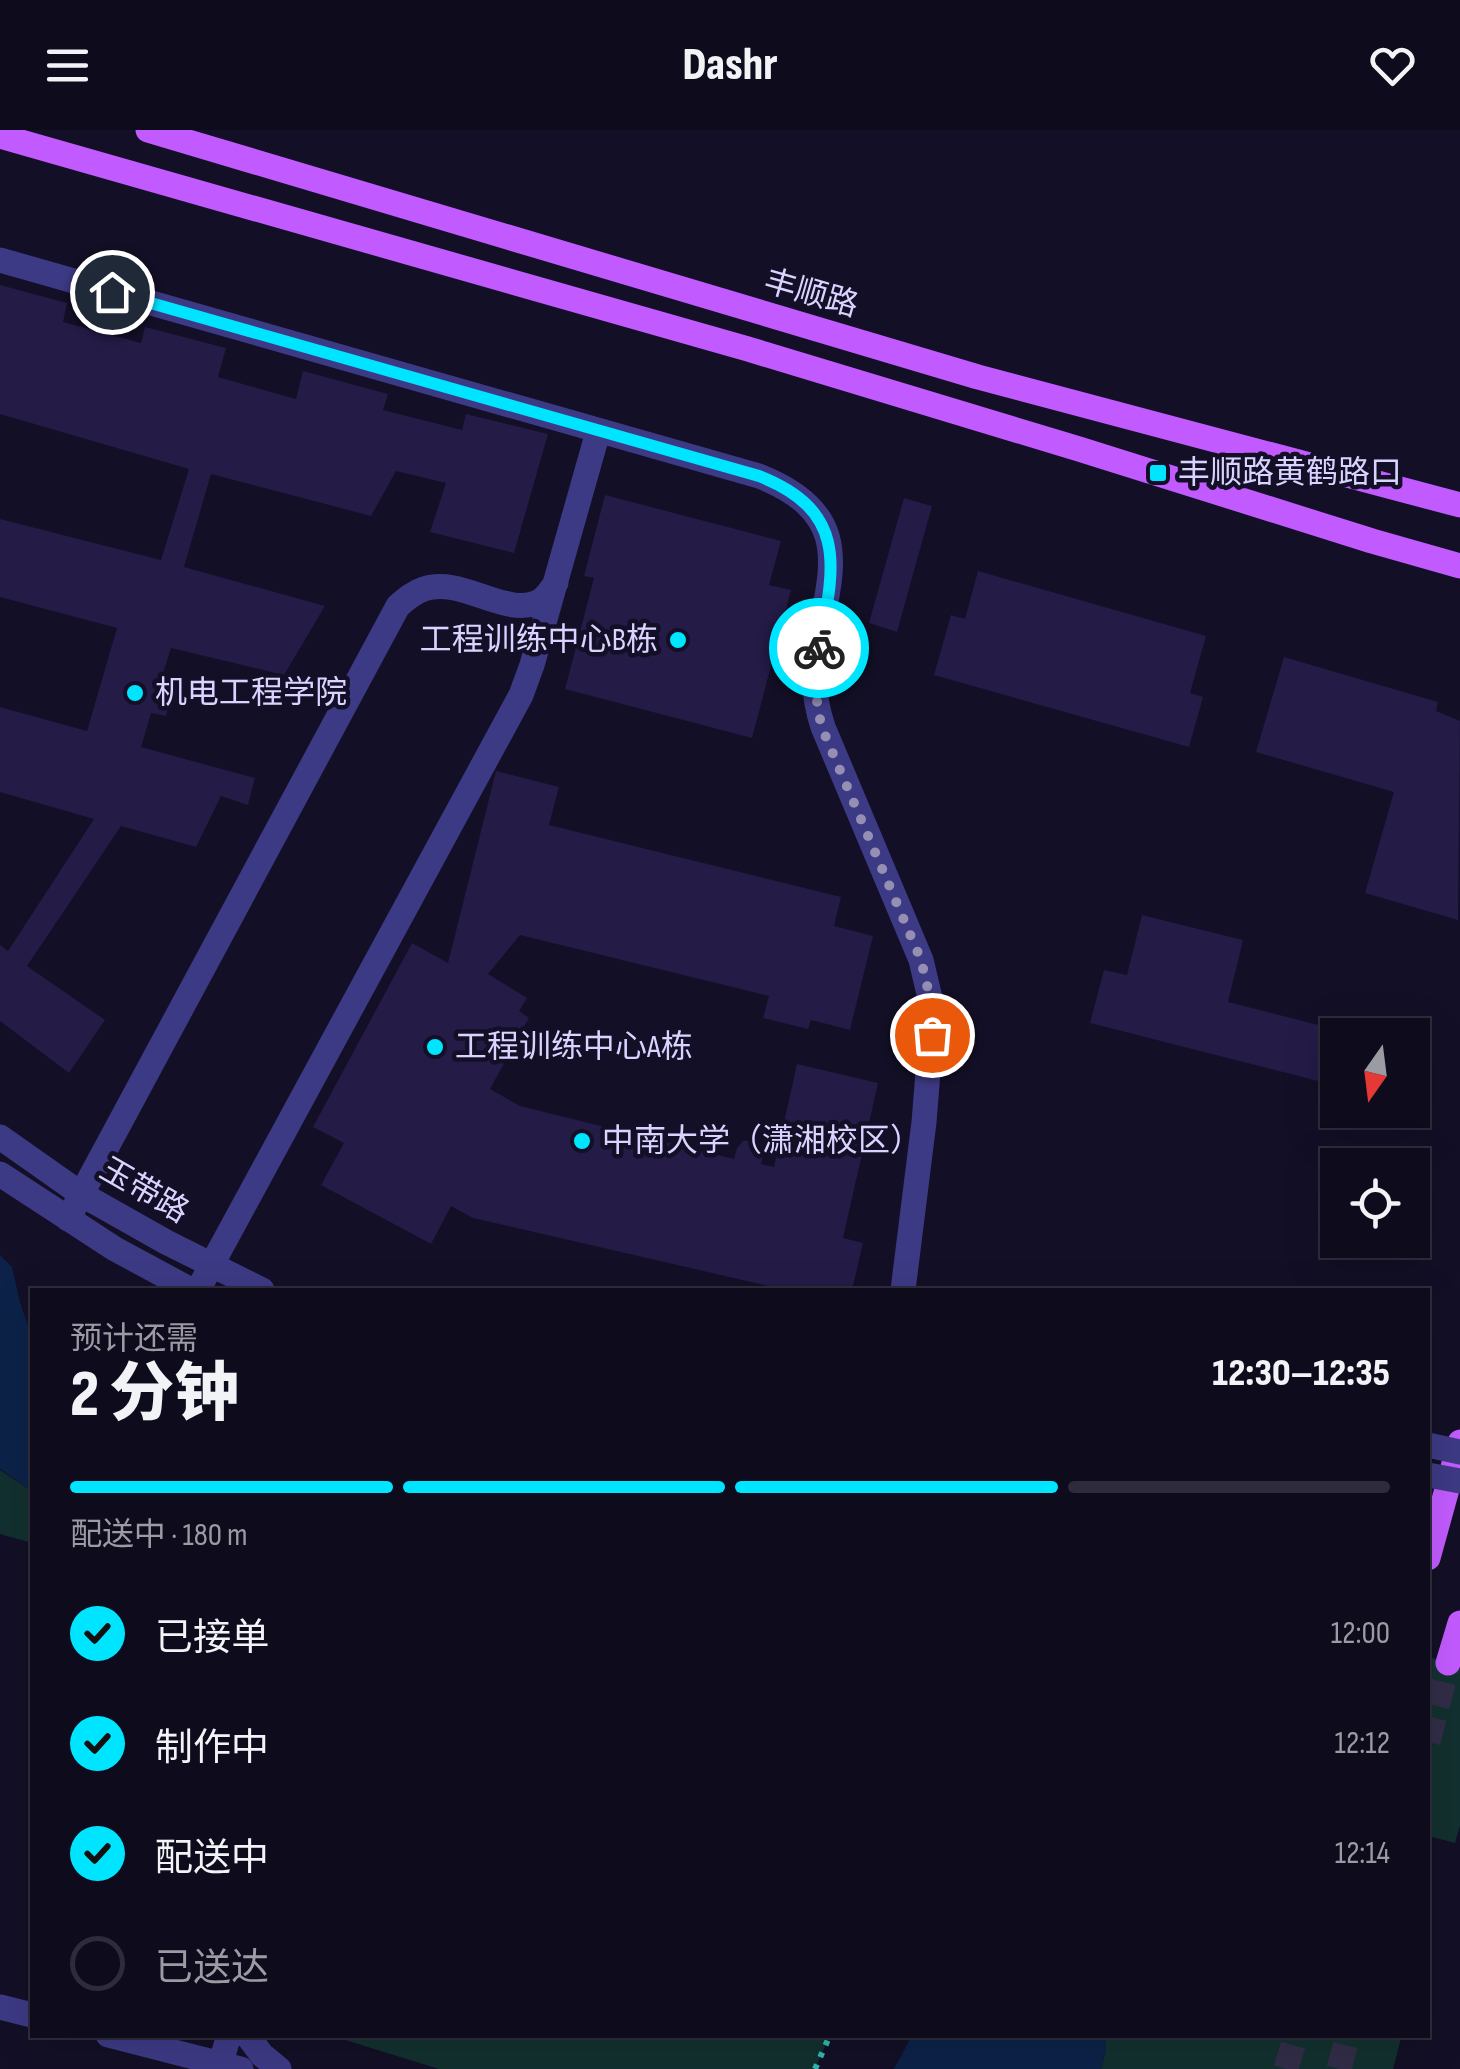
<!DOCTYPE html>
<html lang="zh">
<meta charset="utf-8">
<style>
:root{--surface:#0e0b1c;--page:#171425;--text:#f1f3f6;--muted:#9b9ba3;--line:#2e2b3b;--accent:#00e5ff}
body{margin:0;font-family:"Sofia Sans Condensed","Noto Sans SC",sans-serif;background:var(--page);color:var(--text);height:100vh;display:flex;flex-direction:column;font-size:38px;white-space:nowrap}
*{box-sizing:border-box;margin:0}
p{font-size:32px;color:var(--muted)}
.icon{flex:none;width:55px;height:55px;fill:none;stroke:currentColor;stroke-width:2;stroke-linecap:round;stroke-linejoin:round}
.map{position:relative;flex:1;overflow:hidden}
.side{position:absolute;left:30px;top:1158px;width:1400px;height:750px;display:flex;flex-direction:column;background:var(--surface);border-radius:0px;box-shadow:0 10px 40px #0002,0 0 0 2px var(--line)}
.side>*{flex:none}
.needle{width:65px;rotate:194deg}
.buttons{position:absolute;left:1320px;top:888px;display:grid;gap:20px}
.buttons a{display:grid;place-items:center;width:110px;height:110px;border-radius:0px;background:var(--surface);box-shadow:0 10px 40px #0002,0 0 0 2px var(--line);font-size:50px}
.pin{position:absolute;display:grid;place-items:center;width:85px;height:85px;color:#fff;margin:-42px;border:5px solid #fff;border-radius:50%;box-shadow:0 2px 10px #0007}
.courier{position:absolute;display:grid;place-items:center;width:100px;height:100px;margin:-50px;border:8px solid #00e5ff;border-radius:50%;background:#fff;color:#222;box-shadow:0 2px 12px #0007}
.headline em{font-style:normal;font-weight:800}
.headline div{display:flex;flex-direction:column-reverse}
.headline{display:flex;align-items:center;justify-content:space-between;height:170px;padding:0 40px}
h1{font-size:65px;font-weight:800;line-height:75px}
.bar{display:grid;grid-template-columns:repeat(4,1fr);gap:15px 10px;align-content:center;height:120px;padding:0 40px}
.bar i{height:12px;border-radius:8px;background:var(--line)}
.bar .active{background:var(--accent)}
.bar p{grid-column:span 4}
ol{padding:0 40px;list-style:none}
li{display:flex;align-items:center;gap:30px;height:110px}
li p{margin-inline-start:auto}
li .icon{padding:10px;border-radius:50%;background:var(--accent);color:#111;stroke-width:4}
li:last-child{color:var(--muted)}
li i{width:55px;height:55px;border:5px solid var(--line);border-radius:50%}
header{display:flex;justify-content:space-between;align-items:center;height:130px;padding:0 40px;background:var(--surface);font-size:45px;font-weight:800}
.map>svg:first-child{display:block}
.green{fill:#12302f}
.water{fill:#0c2248}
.building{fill:#241b47}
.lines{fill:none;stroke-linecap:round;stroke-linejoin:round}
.major-tunnel{stroke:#312d47;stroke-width:25;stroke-dasharray:25 12;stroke-linecap:butt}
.path{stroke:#2fb8b0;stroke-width:6;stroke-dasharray:5 8;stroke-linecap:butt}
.minor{stroke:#3d3a85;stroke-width:25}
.major{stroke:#c25bff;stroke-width:25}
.minor-bridge{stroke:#3d3a85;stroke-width:25}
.done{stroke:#948fb3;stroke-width:10;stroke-dasharray:0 18}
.route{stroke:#00e5ff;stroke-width:12}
.poi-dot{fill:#00e5ff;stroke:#130f26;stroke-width:4}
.labels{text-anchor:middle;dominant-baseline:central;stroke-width:9;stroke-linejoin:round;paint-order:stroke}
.street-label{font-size:32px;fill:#d9d4ff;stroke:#130f26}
.poi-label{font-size:32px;fill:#d9d4ff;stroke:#130f26;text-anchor:start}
</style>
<header><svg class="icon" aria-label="menu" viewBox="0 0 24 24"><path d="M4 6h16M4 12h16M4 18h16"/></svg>Dashr<svg class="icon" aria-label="heart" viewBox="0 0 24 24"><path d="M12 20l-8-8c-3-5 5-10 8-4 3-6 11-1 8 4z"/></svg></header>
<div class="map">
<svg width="1460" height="1939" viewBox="0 0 1460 1939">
<rect width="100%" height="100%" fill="#130f26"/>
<!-- green -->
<path class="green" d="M 0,1340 L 32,1361 L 32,1413 L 0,1404 Z
M 1428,1527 L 1460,1536 L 1460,1696 L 1455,1713 L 1428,1706 Z
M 329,1905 L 830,1905 L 815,1939 L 439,1939 Z
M 1106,1905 L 1402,1905 L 1393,1939 L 1101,1939 L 1106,1919 Z"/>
<!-- water -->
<path class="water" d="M 0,1125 L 12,1137 L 20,1172 L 32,1207 L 32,1361 L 0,1339 Z
M 912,1905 L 1106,1905 L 1106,1919 L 1101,1939 L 894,1939 Z"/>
<!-- building -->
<path class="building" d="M 0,155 L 67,173 L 63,192 L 141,213 L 145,197 L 226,218 L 218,247 L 296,269 L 303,241 L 388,264 L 383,280 L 462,300 L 466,284 L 548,304 L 514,423 L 430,402 L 446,353 L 396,341 L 371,386 L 211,344 L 184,437 L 325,476 L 284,545 L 171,518 L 162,546 L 176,549 L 166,586 L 151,583 L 141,617 L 255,648 L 248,675 L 221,666 L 196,717 L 121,696 L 27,836 L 105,890 L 69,943 L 0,891 L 0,815 L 8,821 L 94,689 L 0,662 L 0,577 L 87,601 L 117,498 L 0,467 L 0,389 L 161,430 L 189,339 L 0,284 Z
M 605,365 L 781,411 L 769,455 L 791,460 L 752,608 L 565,559 L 594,448 L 584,446 Z
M 904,368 L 932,376 L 897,502 L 869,493 Z
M 978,441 L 1206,506 L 1190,563 L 1203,567 L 1189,617 L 934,545 L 951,485 L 965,489 Z
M 1284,527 L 1438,572 L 1436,581 L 1460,591 L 1458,790 L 1365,763 L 1394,662 L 1256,622 Z
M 496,641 L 559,657 L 549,695 L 841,767 L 834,796 L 873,806 L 850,900 L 811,890 L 808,899 L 763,888 L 769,866 L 520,805 L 488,844 L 527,868 L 519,881 L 529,888 L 490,959 L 520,976 L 734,1029 L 737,1018 L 743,1011 L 753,1010 L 761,1015 L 763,1026 L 761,1034 L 774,1037 L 797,934 L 878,953 L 843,1108 L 863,1113 L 852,1160 L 786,1160 L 473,1088 L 451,1076 L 431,1114 L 321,1055 L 344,1013 L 313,997 L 412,813 L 448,833 Z
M 1142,785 L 1243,810 L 1228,872 L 1354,904 L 1338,905 L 1338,956 L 1090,893 L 1104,840 L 1127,845 Z"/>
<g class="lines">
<!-- major-tunnel -->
<path class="major-tunnel" d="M 1428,1612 L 1448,1533
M 1286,1939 L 1296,1905
M 1339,1939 L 1348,1905"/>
<!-- path -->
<path class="path" d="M 815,1939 L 830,1905"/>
<!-- minor -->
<path class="minor" d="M 0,130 L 759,346 C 870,390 820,458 815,544 C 814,563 817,579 823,597 L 921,830 L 930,868 L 931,905 L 924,992 L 903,1160
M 0,1007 L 81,1064 L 166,1112 L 262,1160
M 0,1044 L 115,1119 L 191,1160
M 68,1089 L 398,476 C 406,469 414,462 424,459 C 462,446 507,489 540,471 C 547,467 551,459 556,453
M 198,1160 L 521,565 L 532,535 L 598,302
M 0,1877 L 32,1885
M 108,1905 L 241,1939
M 247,1905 L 262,1925 L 279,1939
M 219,1939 L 229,1905"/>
<!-- major -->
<path class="major" d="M 148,0 L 978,247 L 1460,375
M 0,6 L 748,219 L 1079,319 L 1372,411 L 1460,436
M 1428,1428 L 1460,1312
M 1448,1533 L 1460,1493"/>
<!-- minor-bridge -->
<path class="minor-bridge" d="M 1428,1315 L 1460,1322
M 1428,1345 L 1460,1351"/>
</g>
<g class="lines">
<!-- done -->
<path class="done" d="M 819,518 C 814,547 815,569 822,598 L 921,830 L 930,868 L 932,905"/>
<!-- route -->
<path class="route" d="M 112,162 L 759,346 C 850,382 834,439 819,518"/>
</g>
<!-- markers -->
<g class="poi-dot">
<rect x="1148" y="333" width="20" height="20" rx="5"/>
<circle cx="678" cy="510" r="10"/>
<circle cx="135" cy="563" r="10"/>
<circle cx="435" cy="917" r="10"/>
<circle cx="582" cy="1011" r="10"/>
</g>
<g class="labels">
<!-- street labels -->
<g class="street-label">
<text transform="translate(811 164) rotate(16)">丰顺路</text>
<text transform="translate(144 1061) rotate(30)">玉带路</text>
</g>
<!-- poi labels -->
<g class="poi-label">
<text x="1178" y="343">丰顺路黄鹤路口</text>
<text x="658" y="510" text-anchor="end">工程训练中心B栋</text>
<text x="155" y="563">机电工程学院</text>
<text x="455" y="917">工程训练中心A栋</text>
<text x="602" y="1011">中南大学（潇湘校区）</text>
</g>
</g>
</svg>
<div class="buttons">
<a><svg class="needle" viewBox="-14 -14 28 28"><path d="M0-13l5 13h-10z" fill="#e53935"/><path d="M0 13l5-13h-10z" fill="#9b9ba3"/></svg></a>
<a><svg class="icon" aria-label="locate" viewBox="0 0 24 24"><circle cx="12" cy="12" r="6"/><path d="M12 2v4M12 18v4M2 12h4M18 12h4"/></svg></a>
</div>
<div class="pin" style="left:932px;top:905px;background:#ea580c"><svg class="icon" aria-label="bag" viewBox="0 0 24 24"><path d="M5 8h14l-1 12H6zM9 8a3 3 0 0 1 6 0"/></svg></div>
<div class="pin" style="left:112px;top:162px;background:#1f2937"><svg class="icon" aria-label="home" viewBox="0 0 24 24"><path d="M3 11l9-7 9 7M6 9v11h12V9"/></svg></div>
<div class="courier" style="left:819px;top:518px"><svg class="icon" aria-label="bike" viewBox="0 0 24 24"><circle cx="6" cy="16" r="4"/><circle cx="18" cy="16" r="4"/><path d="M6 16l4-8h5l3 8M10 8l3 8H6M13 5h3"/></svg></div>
<section class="side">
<div class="headline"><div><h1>2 分钟</h1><p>预计还需</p></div><em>12:30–12:35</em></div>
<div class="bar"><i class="active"></i><i class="active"></i><i class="active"></i><i></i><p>配送中 · 180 m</p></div>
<ol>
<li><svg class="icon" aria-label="check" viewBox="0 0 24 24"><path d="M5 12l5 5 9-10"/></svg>已接单<p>12:00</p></li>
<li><svg class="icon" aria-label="check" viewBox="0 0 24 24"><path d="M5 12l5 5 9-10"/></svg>制作中<p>12:12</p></li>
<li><svg class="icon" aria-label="check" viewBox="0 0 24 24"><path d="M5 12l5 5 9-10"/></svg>配送中<p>12:14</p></li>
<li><i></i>已送达</li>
</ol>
</section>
</div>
